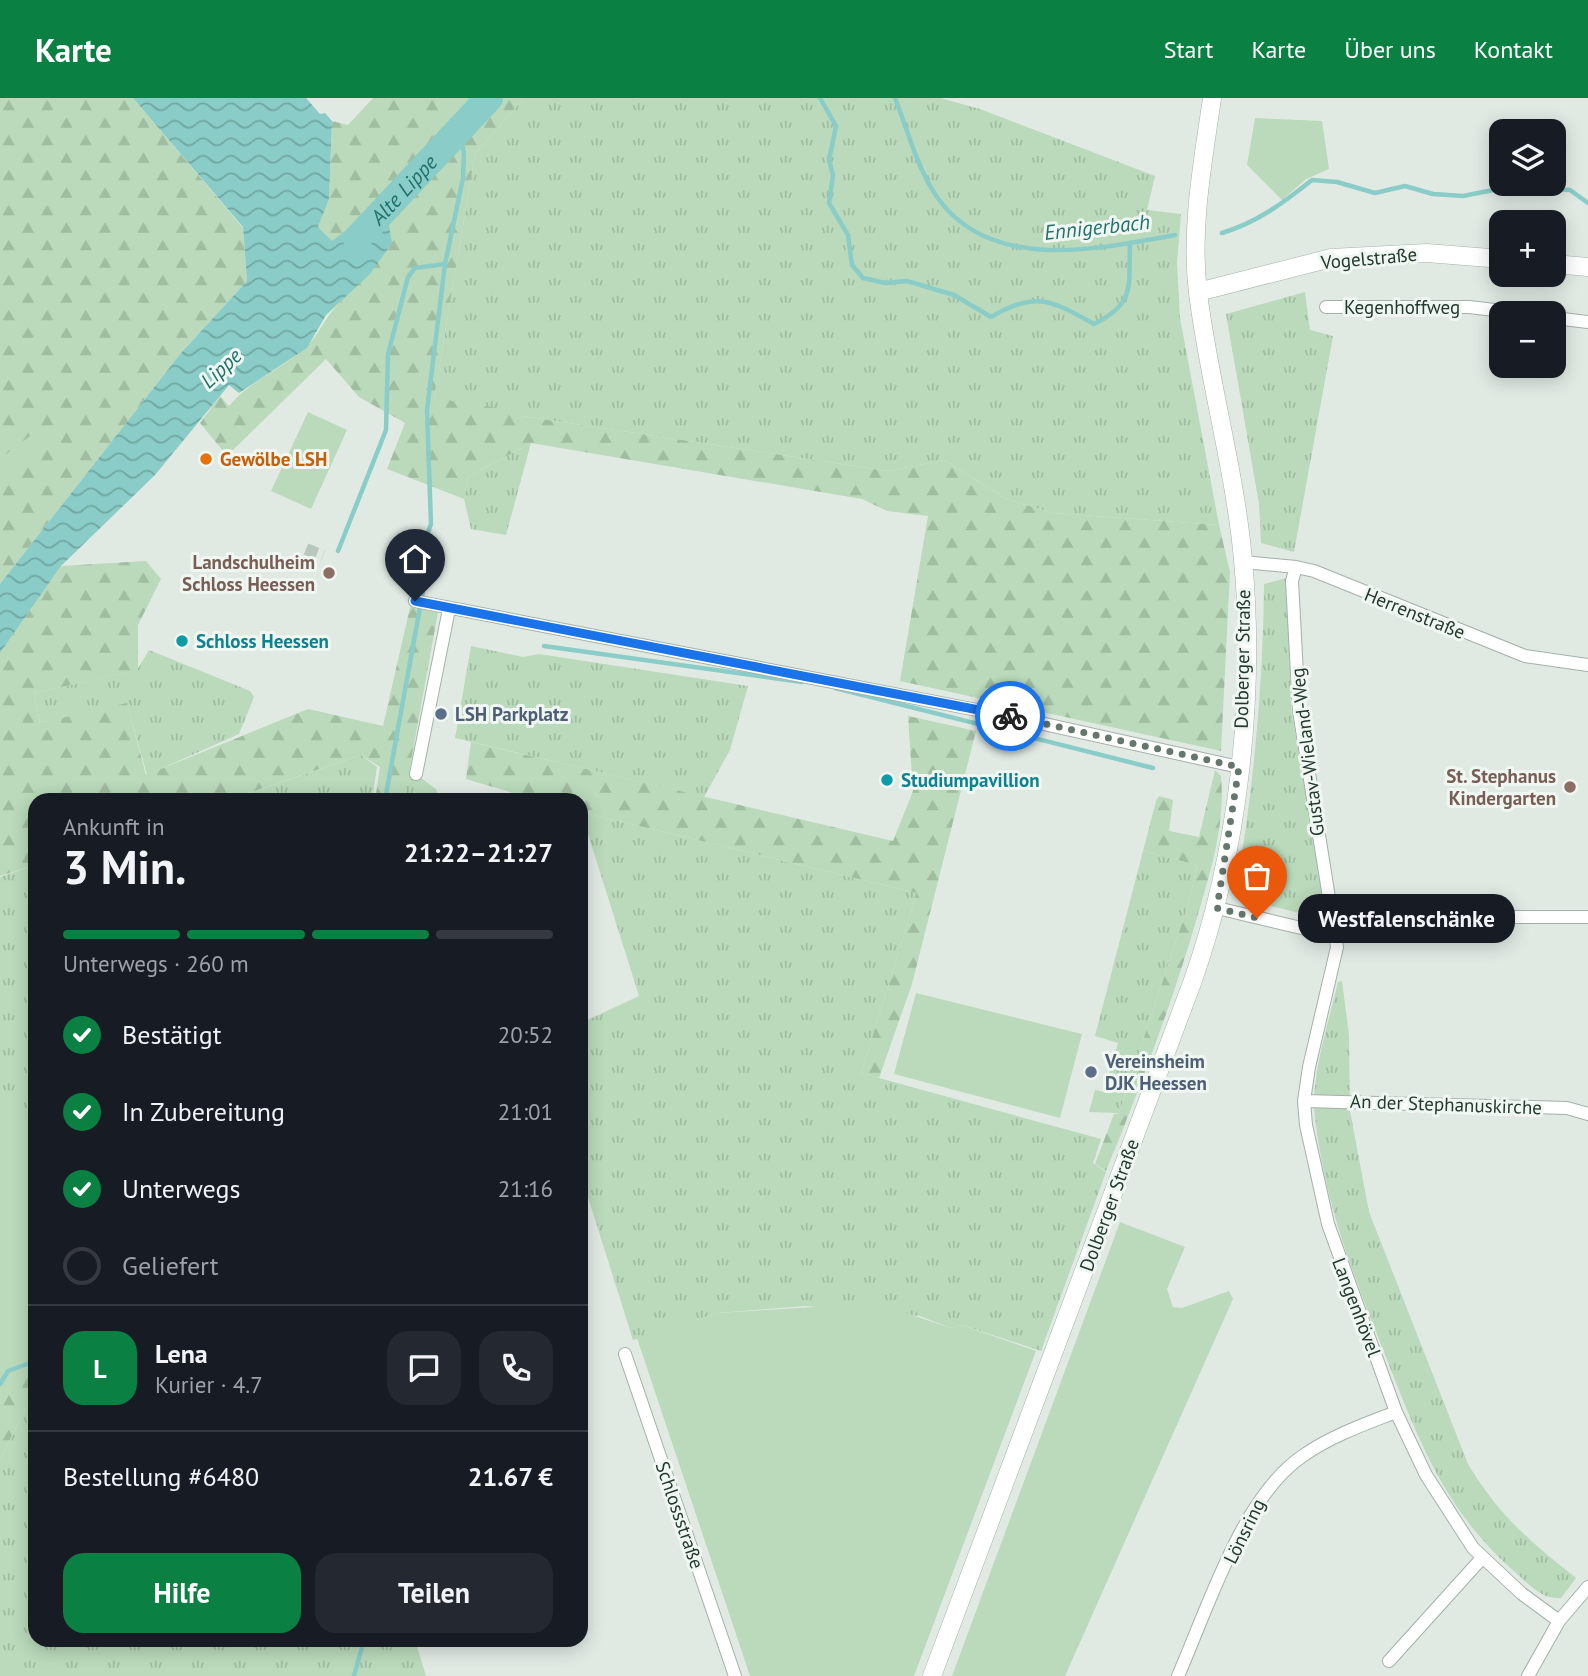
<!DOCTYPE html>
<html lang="de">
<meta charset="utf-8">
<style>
:root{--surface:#171b24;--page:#242831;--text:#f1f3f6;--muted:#9ea1a6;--line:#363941;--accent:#0b8043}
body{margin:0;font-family:"PT Sans",sans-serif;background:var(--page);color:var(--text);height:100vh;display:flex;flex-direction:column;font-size:26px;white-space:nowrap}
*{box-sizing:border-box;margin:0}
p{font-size:23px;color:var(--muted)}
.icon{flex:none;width:38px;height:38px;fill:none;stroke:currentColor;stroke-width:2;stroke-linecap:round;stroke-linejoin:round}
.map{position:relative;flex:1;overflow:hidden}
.details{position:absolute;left:28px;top:695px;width:560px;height:854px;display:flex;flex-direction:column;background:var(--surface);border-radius:21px;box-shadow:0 4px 18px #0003}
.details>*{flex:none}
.tools{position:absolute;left:1489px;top:21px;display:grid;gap:14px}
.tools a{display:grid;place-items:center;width:77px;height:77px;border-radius:14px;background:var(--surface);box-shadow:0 4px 18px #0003;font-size:35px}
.pin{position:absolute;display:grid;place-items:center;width:60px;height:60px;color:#fff;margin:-72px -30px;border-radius:50% 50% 50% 0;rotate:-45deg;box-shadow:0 0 7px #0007}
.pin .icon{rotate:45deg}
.courier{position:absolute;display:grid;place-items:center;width:70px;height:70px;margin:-35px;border:5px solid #1a73e8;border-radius:50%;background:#fff;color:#222;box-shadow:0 2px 9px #0007}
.bubble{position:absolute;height:49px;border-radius:21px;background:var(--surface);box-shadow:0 4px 18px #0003;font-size:23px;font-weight:800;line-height:49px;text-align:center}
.summary em{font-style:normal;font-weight:800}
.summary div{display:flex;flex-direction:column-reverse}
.summary{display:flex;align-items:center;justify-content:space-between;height:119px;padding:0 35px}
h1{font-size:46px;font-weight:800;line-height:52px}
.bar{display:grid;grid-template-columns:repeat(4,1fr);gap:10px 7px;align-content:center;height:84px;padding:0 35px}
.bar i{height:9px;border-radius:5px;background:var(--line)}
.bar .current{background:var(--accent)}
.bar p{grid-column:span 4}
.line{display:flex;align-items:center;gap:18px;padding:0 35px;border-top:2px solid var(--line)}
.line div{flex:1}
.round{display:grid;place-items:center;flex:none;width:74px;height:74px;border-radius:21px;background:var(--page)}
ol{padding:0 35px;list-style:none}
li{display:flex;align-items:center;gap:21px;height:77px}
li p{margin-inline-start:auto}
li .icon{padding:7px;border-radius:50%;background:var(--accent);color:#fff;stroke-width:4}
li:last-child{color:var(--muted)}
li i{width:38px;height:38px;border:4px solid var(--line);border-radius:50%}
.button{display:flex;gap:14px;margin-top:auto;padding:14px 35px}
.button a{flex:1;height:80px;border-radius:21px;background:var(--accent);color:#fff;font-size:28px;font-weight:800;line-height:80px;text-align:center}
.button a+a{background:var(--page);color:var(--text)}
header{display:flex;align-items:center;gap:42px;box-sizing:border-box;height:98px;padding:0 35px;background:var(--accent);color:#fff}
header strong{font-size:33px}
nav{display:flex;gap:38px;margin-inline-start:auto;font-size:24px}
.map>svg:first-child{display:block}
.grass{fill:url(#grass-tufts)}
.forest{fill:url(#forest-firs)}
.green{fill:#badabb}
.water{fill:url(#water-waves)}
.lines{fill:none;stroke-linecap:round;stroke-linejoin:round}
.stream{stroke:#8accc7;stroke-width:4.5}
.river{stroke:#8accc7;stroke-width:28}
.street-tunnel{stroke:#bac7bf;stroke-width:12;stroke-dasharray:12 6;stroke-linecap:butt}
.street-casing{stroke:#a3b1a9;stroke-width:14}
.secondary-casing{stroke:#a0b5a8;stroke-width:19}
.street{stroke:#fff;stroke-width:12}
.secondary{stroke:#fff;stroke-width:18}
.done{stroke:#64776d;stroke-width:7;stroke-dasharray:0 12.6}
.route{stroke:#1a73e8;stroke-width:9}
.food-dot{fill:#e8710a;stroke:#f0f7f2;stroke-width:2.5}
.education-dot{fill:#8d6e63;stroke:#f0f7f2;stroke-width:2.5}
.culture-dot{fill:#0f9aa8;stroke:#f0f7f2;stroke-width:2.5}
.service-dot{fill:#5c6f8a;stroke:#f0f7f2;stroke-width:2.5}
.labels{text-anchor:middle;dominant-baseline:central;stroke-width:6;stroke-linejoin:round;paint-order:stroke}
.street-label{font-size:19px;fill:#22392d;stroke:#f0f7f2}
.food-label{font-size:19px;font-weight:bold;fill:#c56008;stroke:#f0f7f2;text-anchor:start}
.education-label{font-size:19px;font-weight:bold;fill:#785e54;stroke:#f0f7f2;text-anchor:end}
.culture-label{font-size:19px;font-weight:bold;fill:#0d838f;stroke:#f0f7f2;text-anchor:start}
.service-label{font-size:19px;font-weight:bold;fill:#4e5e75;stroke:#f0f7f2;text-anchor:start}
.water-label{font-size:21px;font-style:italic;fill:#20716c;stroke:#f0f7f2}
</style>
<header>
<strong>Karte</strong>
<nav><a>Start</a><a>Karte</a><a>Über uns</a><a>Kontakt</a></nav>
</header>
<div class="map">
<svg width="1588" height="1578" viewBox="0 0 1588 1578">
<defs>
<pattern id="grass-tufts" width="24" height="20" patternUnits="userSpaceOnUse" patternTransform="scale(1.75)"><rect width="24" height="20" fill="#badabb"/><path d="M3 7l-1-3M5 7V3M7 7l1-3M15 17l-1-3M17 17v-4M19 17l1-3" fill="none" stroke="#a0bca1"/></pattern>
<pattern id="forest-firs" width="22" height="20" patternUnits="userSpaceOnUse" patternTransform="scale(1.75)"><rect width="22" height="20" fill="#badabb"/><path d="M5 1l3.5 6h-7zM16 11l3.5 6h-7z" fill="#a0bca1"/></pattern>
<pattern id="water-waves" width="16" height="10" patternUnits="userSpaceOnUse" patternTransform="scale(1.75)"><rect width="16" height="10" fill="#8accc7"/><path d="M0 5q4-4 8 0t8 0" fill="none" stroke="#70a7a2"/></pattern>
</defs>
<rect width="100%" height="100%" fill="#e0eae3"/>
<!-- grass -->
<path class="grass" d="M 524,0 L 940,0 L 980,11 L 1155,78 L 1147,112 L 1181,116 L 1177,165 L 1180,220 L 1219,427 L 1053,415 L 1006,401 L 944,362 L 888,373 L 522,318 L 520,325 L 434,300 L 475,56 Z
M 1305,194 L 1310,232 L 1333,238 L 1294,454 L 1261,445 L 1259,406 L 1226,216 Z
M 531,345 L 506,437 L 471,431 L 464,401 L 468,379 Z
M 1287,480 L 1291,610 L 1328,822 L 1235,799 C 1253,695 1263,591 1264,486 Z
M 471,548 L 523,559 L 539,556 L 748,588 L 730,652 L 704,699 L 455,640 Z
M 149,552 L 250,593 L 254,599 L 239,636 L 147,677 L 127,606 L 40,625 L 34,595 L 137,572 Z
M 361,657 L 377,669 L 372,702 L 229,702 Z
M 409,671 L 436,691 L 440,702 L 404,702 Z
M 581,714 L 917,795 L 861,975 L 1101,1041 L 1093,1065 L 1106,1074 L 1041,1253 L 962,1227 L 950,1230 L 920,1218 L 805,1208 L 718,1215 L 633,1242 L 581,1077 L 581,925 L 639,898 Z
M 1143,753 L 1197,767 L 1189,804 L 1119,1015 L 1089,1014 L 1095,992 L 1104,994 L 1118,945 L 1095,938 Z
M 35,767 L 35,1175 L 0,1240 L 0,779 Z
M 1342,883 L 1349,937 L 1350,1013 L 1369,1114 L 1468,1366 C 1497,1415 1531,1445 1576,1480 L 1561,1500 C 1542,1502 1529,1486 1516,1475 C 1442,1411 1417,1337 1382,1249 C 1351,1171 1325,1105 1315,1020 C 1310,979 1329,924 1338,884 Z
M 35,1292 L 35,1542 L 415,1542 L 426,1578 L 0,1578 L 0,1361 Z"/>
<!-- forest -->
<path class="forest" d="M 0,0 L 133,0 L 243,130 L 247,183 L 181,255 L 0,486 Z
M 373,0 L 524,0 L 475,56 L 434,300 L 498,310 L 520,324 L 522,318 L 888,373 L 944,362 L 1006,401 L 1053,415 L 1219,427 L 1230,474 L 1221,653 L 900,583 L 928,418 L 887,413 L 862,401 L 531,345 L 468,379 L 464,401 L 387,371 L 405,325 L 359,299 L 326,261 L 227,358 L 200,325 L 220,298 L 229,308 C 250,283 280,272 304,251 C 317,241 326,217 341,203 L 332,144 L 318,129 L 329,101 L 332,23 L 348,27 Z
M 146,463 L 161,481 L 138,527 L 138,572 L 34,595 L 40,625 L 127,605 L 146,677 L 308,611 L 383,628 L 410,509 L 438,514 L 404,702 L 375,702 L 380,669 L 361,657 L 228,702 L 35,702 L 35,767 L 0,778 L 0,555 L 61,468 Z
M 908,618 L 976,633 L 912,886 L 879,980 L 861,975 L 917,795 L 581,714 L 581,702 L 537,702 L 466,681 L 471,644 L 893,743 L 913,693 Z
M 1215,672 L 1221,678 C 1226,729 1208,782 1194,830 C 1169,913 1139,993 1106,1073 L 1095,1066 L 1114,1016 L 1119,1015 L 1189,804 L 1197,767 L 1143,753 L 1156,703 L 1159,698 L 1173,702 L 1169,733 L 1199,739 Z
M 35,1175 L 35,1292 L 0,1361 L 0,1240 Z"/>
<!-- green -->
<path class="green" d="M 1255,20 L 1322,23 L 1329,71 L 1306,81 L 1282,102 L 1247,67 Z
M 308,314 L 347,332 L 311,411 L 271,393 Z
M 34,335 L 46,350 L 13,375 L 1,360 Z
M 916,895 L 1082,936 L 1060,1020 L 894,976 Z
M 0,999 L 35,1019 L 35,1244 L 0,1314 Z
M 1120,1124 L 1185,1149 L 1167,1191 L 1173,1209 L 1182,1210 L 1229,1193 L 1233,1201 L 1065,1578 L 952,1578 Z
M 845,1207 L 889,1209 L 950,1230 L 962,1227 L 1036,1253 L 914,1578 L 750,1578 L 637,1240 L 718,1215 Z"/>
<!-- water -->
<path class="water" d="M 133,0 L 306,0 L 320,16 L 325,15 L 332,23 L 329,101 L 318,129 L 332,143 L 377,109 L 387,117 L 392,145 L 370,176 L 326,217 L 307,250 L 239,295 L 229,287 L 155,377 L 61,468 L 0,555 L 0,486 L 181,255 L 247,183 L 243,129 Z"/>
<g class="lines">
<!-- stream -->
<path class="stream" d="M 820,0 L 836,28 L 829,62 L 833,77 L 829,105 L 848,137 L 852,167 L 863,180 L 885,185 L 907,183 L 954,197 L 991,219 C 1036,192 1052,203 1094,226 C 1137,205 1128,187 1130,145
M 895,0 C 908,33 918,74 940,103 C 994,174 1099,151 1175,137
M 1222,135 C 1258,124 1283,105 1312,82 L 1337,84 L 1375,95 L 1405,88 L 1433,96 L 1463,98 L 1513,88 L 1570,92 L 1588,105
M 338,453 L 386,332 L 388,256 L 408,179 L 415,170 L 445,166
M 544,548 L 802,584
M 835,590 L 1153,670
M 385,702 L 423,493 L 423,448 L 431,426 L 427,312 L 445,166 L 463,80 L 464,55 L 459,32
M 0,1286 L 8,1273 L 35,1263
M 354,1578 L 364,1542"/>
<!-- river -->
<path class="river" id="s1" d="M 357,141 L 489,0"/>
<!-- street-tunnel -->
<path class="street-tunnel" d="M 306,451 L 323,458"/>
<defs>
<path id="street" d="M 1326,209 L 1469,209 L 1520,215
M 1554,220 L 1588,224
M 1243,464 L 1296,469 L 1314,473 L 1525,558 L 1588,567
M 1296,469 L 1292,483 L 1299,613 L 1337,849 L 1309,969 L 1304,1003 L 1306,1027 L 1328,1126 L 1396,1314 L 1426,1377 L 1473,1450 L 1521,1495 L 1559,1523
M 415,503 L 1008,618 L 1239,669
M 416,676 L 449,511
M 1217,810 L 1335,838 L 1474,819 L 1588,819
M 1304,1003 L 1567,1010 L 1588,1016
M 625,1256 L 735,1578
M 1389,1563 L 1482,1460
M 1178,1578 C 1208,1510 1242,1398 1304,1357 C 1331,1338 1365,1326 1396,1314
M 1528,1578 L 1559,1523 L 1588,1489"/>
<path id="secondary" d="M 1554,166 L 1588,169
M 1198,194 L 1331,160 L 1427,155 L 1502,161
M 932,1578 L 1192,885 C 1238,756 1256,599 1243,462 C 1235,372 1209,284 1198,195 C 1190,130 1203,64 1212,0"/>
</defs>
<!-- street casing -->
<use href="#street" class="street-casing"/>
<!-- secondary casing -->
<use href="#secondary" class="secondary-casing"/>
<!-- street -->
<use href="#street" class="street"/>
<!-- secondary -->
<use href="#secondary" class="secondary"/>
</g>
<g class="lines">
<!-- done -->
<path class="done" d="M 1010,618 L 1239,669 L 1217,810 L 1257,820"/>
<!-- route -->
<path class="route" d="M 415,503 L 1010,618"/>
</g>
<!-- markers -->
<circle class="food-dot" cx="206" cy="361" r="7"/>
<g class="education-dot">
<circle cx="329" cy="475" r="7"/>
<circle cx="1570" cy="689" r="7"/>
</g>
<g class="culture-dot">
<circle cx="182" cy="543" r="7"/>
<circle cx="887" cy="682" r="7"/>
</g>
<g class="service-dot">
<circle cx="441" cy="616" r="7"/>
<circle cx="1091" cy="974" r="7"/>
</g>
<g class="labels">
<!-- street labels -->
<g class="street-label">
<text transform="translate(1369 160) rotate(-5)">Vogelstraße</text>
<text x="1402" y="209">Kegenhoffweg</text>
<text transform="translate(1415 515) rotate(22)">Herrenstraße</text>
<text transform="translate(1242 561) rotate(-89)">Dolberger Straße</text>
<text transform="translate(1307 654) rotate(-97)">Gustav-Wieland-Weg</text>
<text transform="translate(1446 1006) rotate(2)">An der Stephanuskirche</text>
<text transform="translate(1109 1107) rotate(-70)">Dolberger Straße</text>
<text transform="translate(1357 1209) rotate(69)">Langenhövel</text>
<text transform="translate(680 1417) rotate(71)">Schlossstraße</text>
<text transform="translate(1244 1433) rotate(-64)">Lönsring</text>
</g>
<!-- food labels -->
<g class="food-label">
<text x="220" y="361">Gewölbe LSH</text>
</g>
<!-- education labels -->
<g class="education-label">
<text x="315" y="464">Landschulheim<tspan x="315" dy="22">Schloss Heessen</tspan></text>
<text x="1556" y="678">St. Stephanus<tspan x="1556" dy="22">Kindergarten</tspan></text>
</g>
<!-- culture labels -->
<g class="culture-label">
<text x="196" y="543">Schloss Heessen</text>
<text x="901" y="682">Studiumpavillion</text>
</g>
<!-- service labels -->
<g class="service-label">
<text x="455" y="616">LSH Parkplatz</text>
<text x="1105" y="963">Vereinsheim<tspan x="1105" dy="22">DJK Heessen</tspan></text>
</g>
<!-- water labels -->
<g class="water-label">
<text stroke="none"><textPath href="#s1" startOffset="68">Alte Lippe</textPath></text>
<text transform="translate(1097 129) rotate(-6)">Ennigerbach</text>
<text transform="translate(221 270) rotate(-43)">Lippe</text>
</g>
</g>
</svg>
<div class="tools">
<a><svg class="icon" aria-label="layers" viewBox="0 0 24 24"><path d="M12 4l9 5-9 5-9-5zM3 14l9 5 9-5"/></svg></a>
<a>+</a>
<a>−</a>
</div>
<div class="pin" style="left:1257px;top:820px;background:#ea580c"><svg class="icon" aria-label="bag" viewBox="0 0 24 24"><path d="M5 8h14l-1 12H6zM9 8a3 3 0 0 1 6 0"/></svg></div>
<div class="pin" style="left:415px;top:503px;background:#1f2937"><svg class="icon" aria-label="home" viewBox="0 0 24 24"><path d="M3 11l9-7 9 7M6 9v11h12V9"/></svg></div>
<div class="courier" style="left:1010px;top:618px"><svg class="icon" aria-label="bike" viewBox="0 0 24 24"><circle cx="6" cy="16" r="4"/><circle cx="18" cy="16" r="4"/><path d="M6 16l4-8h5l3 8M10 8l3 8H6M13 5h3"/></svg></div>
<div class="bubble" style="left:1298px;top:796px;width:217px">Westfalenschänke</div>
<section class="details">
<div class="summary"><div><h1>3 Min.</h1><p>Ankunft in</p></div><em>21:22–21:27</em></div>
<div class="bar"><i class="current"></i><i class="current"></i><i class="current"></i><i></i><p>Unterwegs · 260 m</p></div>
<ol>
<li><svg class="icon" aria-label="check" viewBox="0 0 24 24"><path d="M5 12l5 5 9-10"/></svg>Bestätigt<p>20:52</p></li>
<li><svg class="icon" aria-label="check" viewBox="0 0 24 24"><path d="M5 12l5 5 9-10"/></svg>In Zubereitung<p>21:01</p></li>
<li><svg class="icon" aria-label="check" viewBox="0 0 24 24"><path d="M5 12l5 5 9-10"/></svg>Unterwegs<p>21:16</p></li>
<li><i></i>Geliefert</li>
</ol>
<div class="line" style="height:126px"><b class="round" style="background:var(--accent);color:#fff">L</b><div><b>Lena</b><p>Kurier · 4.7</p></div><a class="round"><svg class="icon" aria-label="chat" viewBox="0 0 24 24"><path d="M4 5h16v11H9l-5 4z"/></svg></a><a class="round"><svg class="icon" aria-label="phone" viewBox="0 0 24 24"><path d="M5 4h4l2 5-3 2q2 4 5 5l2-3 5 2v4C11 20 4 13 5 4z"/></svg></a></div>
<div class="line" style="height:91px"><div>Bestellung #6480</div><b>21.67 €</b></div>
<div class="button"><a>Hilfe</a><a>Teilen</a></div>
</section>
</div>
